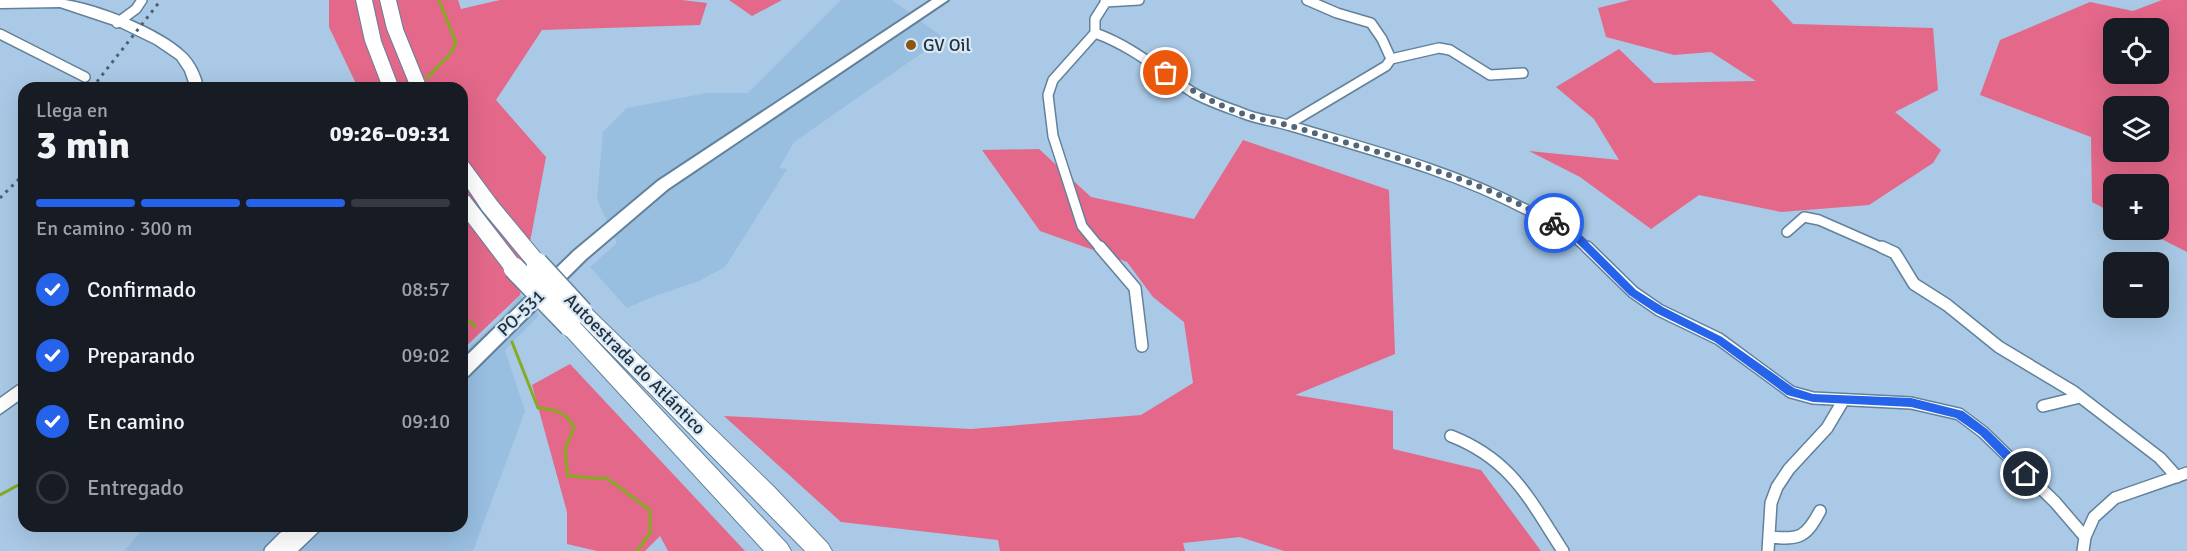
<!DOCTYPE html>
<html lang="es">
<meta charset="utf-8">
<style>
:root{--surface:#171b24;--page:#20242c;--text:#f1f3f6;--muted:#9ea1a6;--line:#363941;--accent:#2563eb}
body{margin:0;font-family:Signika,sans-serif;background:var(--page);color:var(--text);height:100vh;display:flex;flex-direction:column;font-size:22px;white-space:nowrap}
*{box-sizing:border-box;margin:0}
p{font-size:20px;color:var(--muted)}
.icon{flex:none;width:33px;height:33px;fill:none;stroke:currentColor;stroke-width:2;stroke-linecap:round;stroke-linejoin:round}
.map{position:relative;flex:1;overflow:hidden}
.side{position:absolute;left:18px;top:82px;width:450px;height:450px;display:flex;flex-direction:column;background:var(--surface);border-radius:18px;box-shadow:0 6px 24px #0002}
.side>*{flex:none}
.controls{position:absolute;left:2103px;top:18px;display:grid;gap:12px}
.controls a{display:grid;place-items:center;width:66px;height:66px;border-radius:12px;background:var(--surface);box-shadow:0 6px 24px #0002;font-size:30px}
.pin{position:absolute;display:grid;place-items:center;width:51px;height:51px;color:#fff;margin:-26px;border:3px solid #fff;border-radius:50%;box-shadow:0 2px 6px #0007}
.courier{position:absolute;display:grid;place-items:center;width:60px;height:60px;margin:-30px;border:4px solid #2563eb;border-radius:50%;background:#fff;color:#222;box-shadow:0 2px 8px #0007}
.overview em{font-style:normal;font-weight:800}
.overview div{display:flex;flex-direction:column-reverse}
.overview{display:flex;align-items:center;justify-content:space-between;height:102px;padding:0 18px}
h1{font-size:39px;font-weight:800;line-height:45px}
.bar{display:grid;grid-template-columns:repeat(4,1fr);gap:9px 6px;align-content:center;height:72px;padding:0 18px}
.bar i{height:8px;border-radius:4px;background:var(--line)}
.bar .selected{background:var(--accent)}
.bar p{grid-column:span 4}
ol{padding:0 18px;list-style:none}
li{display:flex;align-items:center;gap:18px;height:66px}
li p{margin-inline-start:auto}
li .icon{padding:6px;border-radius:50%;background:var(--accent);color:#fff;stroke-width:4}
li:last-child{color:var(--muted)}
li i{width:33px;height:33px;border:3px solid var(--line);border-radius:50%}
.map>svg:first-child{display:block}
.built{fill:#98bee0}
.green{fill:#e3688a;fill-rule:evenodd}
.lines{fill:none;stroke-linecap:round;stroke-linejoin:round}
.stream{stroke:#85ab21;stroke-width:3}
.street-far1-casing{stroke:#62819b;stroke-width:12}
.street-casing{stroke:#62819b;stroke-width:14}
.secondary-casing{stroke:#62819b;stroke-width:3}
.primary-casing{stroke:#62819b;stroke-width:4}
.highway-casing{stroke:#62819b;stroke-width:2}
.street-far1{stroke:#fff;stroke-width:9}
.street{stroke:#fff;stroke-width:11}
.secondary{fill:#fff;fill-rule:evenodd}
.primary{fill:#fff;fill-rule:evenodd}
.highway{fill:#fff;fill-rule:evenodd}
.rail{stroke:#4e6172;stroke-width:3;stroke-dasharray:3 5;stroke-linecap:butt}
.highway-bridge-casing{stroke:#62819b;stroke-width:24;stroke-linecap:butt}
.highway-bridge{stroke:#fff;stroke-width:21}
.route{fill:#2563eb}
.done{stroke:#526677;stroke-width:6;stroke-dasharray:0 10.8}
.poi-dot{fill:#8e550e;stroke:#d7e8f6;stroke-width:2}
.labels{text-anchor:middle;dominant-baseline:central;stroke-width:4.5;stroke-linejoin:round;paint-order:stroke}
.poi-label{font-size:18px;fill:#23303b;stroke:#d7e8f6;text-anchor:start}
.street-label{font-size:18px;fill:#23303b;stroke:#d7e8f6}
</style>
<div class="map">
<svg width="2187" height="551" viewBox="0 0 2187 551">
<rect width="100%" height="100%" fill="#a9c9e6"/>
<!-- built -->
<path class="built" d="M 841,0 L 892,0 L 941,36 L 932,46 L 794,142 L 779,168 L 787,169 L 725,267 L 699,281 L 652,297 L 627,308 L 590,267 L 617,243 L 597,199 L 603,132 L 627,108 L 707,93 L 748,93 Z
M 520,295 L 539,315 L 505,350 L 525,411 L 473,551 L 124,551 L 145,527 L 462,526 L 462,354 L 501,318 Z"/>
<!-- green -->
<path class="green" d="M 329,0 L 458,0 L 461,9 L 500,0 L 682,0 L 707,3 L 700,25 L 542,30 L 496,100 L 546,157 L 520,295 L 462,350 L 462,88 L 358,88 L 329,27 Z
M 729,0 L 782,0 L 752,16 Z
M 1630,0 L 1771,0 L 1793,24 L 1933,28 L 1938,90 L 1895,112 L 1941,150 L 1933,163 L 1869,205 L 1781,212 L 1699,195 L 1651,229 L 1580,177 L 1529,151 L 1619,160 L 1594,119 L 1556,87 L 1619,49 L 1654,83 L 1756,81 L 1711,52 L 1674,55 L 1606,37 L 1598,8 Z
M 2162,0 L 2187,0 L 2187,252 L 2144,230 L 2158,230 L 2158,184 L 2114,184 L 2113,213 L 2092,202 L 2091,137 L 1980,95 L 2000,40 L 2090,2 L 2133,11 ZM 2158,28 L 2158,74 L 2114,74 L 2114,28 ZM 2158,106 L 2158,152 L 2114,152 L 2114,106 Z
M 1243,140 L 1389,190 L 1395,354 L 1295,395 L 1393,411 L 1393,449 L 1481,470 L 1541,551 L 1284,551 L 1240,537 L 1183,543 L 1185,551 L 1000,551 L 998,540 L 841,522 L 724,416 L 971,429 L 1141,415 L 1193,383 L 1184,322 L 1153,297 L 1127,262 L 1040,231 L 982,150 L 1039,149 L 1091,197 L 1194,219 Z
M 570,364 L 745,551 L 668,551 L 660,536 L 645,551 L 597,551 L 567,544 L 567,512 L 532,385 Z"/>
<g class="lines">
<!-- stream -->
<path class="stream" d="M 427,78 L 450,54 L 456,43 L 439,0
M 462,316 L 475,326
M 512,342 L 538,408 C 554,409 566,412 574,427 L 565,450 L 568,476 L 608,479 L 650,510 L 650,533 L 637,551
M 0,495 L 24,482"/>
<defs>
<path id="street-far1" d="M 1107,0 L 1095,19 L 1095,33 C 1132,46 1160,71 1192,92 C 1207,101 1226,107 1242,113 C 1258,120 1275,121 1291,126 C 1371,150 1453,171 1527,210 C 1549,221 1570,231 1588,249
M 1105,2 L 1139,0
M 117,23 L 136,9 L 142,0
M 1095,33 L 1053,80 L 1048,95 L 1053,136 L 1082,226 L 1101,249
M 0,34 L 85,77
M 1391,59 L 1439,48 L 1450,50 L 1490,75 L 1523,73
M 1287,125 L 1386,66 L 1391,59 L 1382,39 L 1371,23 L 1337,13 L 1307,0
M 1787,232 L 1804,217 L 1819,220 L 1885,249"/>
<path id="street" d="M 1100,247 L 1135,288 L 1142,346
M 1587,247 L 1633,292 L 1659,310 L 1719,339 L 1791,392 L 1813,398 L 1911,403 L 1959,414 L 1983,432 L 2055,502 L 2085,537 L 2083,551
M 1882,247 L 1895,253 L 1914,284 L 1947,305 L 1999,347 L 2074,392 L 2160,458 L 2177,477
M 2043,406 L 2080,397
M 1451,436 C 1512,460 1529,499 1563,551
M 1771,537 C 1800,540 1806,537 1820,511
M 2085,537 L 2094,517 L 2115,498 L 2187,473
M 270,551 L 284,537
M 290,551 L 316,526
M 1768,551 L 1771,503 L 1777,487 L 1789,469 L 1827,428 L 1843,401"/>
<path id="secondary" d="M 0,0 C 21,0 45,0 65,0 C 99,5 159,29 184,52 C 194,61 201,75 203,88 L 191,88 L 185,71 L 177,59 L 155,44 L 120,27 L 60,7 L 0,8 Z
M 24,381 L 24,397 L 0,414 L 0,398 Z"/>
<path id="primary" d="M 932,0 L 948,0 L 668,189 L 586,259 L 468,376 L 462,378 L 462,360 L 574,251 L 658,181 Z
M 293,526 L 316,526 L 295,551 L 272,551 L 275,545 Z"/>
<path id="highway" d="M 356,0 L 372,0 L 381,41 L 399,88 L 383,88 L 365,41 Z
M 380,0 L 396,0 L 403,29 L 427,88 L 411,88 L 387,29 Z
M 462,160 L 468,162 L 496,200 L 544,258 L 547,263 L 544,268 L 537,270 L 530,268 L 482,210 L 462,180 Z
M 462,194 L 469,196 L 521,263 L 524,268 L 521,273 L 514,275 L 507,273 L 462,214 Z
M 582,304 L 589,307 L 774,487 L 828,544 L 832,551 L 805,551 L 575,317 L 572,312 L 575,307 Z
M 570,318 L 577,320 L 787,544 L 791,551 L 764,551 L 563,332 L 560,326 L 563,320 Z"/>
</defs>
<!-- street-far1 casing -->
<use href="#street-far1" class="street-far1-casing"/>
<!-- street casing -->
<use href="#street" class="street-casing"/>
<!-- secondary casing -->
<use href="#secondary" class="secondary-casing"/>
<!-- primary casing -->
<use href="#primary" class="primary-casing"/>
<!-- highway casing -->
<use href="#highway" class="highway-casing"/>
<!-- street-far1 -->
<use href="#street-far1" class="street-far1"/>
<!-- street -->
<use href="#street" class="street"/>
<!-- secondary -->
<use href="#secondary" class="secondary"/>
<!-- primary -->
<use href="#primary" class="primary"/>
<!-- highway -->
<use href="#highway" class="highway"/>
<!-- rail -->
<path class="rail" d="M 92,88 L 161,0
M 0,198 L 24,174"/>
<defs>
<path id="highway-bridge" d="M 537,263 L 582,312
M 514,268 L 570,326"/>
</defs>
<!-- highway-bridge casing -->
<use href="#highway-bridge" class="highway-bridge-casing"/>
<!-- highway-bridge -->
<use href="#highway-bridge" class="highway-bridge"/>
</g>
<!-- route -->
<path class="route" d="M 1554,220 L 1579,233 L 1636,290 L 1663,307 L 1722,337 L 1794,388 L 1813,394 L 1911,398 L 1963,411 L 1987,429 L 2030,471 L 2030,478 L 2022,478 L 1980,435 L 1956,418 L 1911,407 L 1813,402 L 1787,395 L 1715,342 L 1656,313 L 1629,295 L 1572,238 L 1550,226 L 1549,223 Z"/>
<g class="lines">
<!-- done -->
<path class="done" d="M 1166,73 C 1191,91 1218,106 1247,115 C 1265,121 1283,123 1301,129 C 1386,155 1476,177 1554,223"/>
</g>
<!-- markers -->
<circle class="poi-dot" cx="911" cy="45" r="6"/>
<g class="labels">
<!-- poi labels -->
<g class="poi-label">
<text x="923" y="45">GV Oil</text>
</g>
<!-- street labels -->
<g class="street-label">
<text transform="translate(521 313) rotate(-44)">PO-531</text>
<text transform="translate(635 364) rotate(45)">Autoestrada do Atlántico</text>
</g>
</g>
</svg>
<div class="controls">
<a><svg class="icon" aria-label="locate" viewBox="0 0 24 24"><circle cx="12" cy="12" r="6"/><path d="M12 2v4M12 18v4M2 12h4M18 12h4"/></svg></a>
<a><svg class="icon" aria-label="layers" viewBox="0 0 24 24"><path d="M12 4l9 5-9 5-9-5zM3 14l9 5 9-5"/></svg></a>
<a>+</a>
<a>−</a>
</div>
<div class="pin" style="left:1166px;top:73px;background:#ea580c"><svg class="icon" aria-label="bag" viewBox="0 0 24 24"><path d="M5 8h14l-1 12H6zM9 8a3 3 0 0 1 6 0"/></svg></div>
<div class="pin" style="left:2026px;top:474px;background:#1f2937"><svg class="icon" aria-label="home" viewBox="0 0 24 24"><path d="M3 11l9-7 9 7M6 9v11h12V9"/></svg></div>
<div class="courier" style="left:1554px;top:223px"><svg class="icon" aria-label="bike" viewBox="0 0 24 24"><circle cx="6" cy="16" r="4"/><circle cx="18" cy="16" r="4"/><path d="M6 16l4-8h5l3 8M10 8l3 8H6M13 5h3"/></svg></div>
<section class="side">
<div class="overview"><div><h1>3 min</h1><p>Llega en</p></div><em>09:26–09:31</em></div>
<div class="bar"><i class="selected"></i><i class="selected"></i><i class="selected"></i><i></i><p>En camino · 300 m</p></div>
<ol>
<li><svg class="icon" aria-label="check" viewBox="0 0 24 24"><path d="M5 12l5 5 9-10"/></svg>Confirmado<p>08:57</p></li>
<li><svg class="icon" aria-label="check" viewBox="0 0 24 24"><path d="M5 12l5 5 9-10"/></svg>Preparando<p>09:02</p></li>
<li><svg class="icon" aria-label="check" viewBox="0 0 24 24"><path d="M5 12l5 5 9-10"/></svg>En camino<p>09:10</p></li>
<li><i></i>Entregado</li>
</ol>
</section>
</div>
